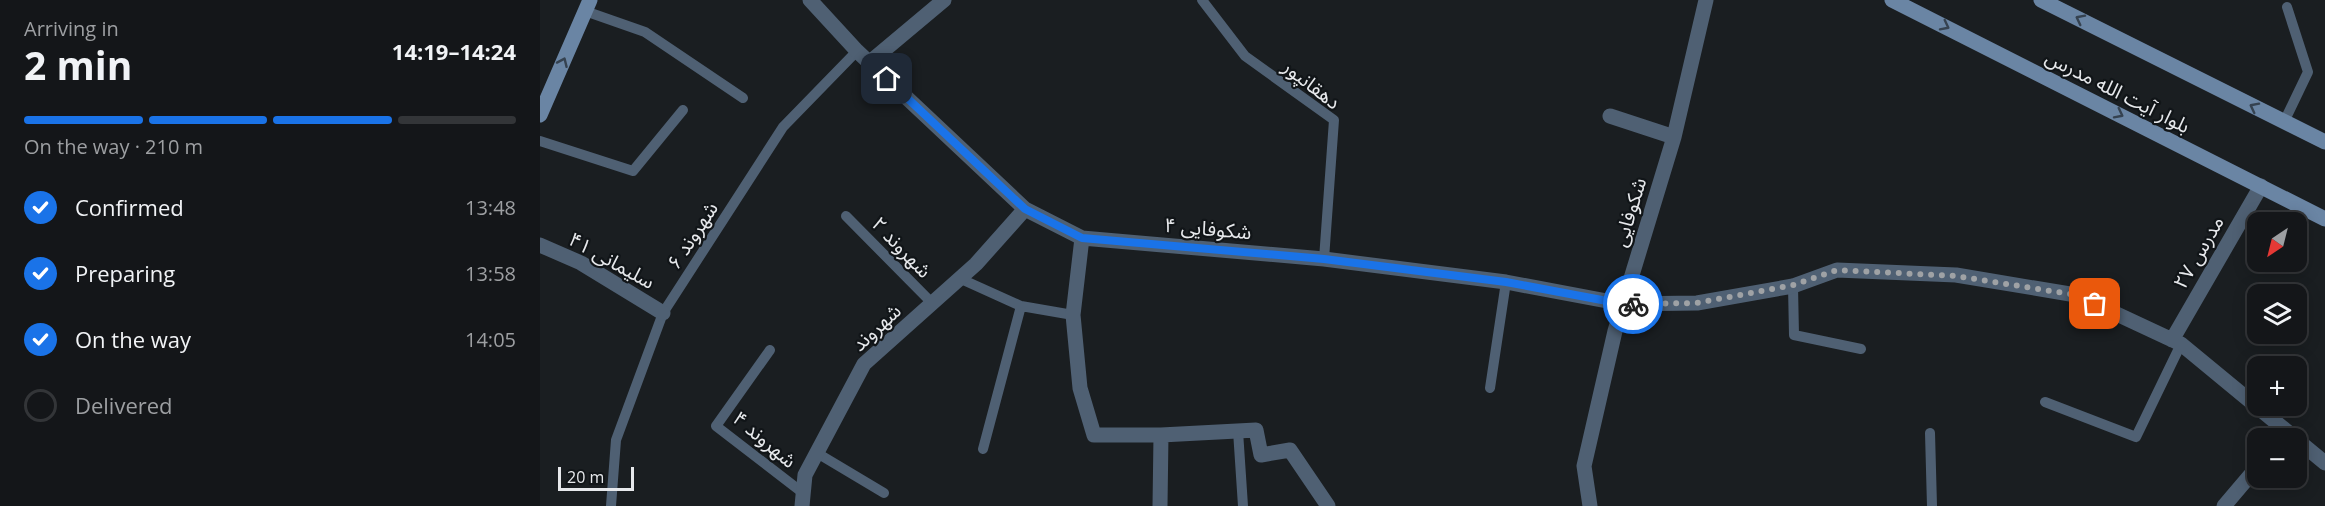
<!DOCTYPE html>
<meta charset="utf-8">
<style>
:root{--surface:#141619;--page:#1d1f22;--text:#f1f3f6;--muted:#9d9fa2;--line:#333538;--accent:#1a73e8}
body{margin:0;font-family:"Open Sans","Noto Sans Arabic",sans-serif;background:var(--page);color:var(--text);height:100vh;display:flex;flex-direction:column;font-size:22px;white-space:nowrap}
*{box-sizing:border-box;margin:0}
p{font-size:20px;color:var(--muted)}
.icon{flex:none;width:33px;height:33px;fill:none;stroke:currentColor;stroke-width:2;stroke-linecap:round;stroke-linejoin:round}
.map{position:relative;flex:1;overflow:hidden}
.details{display:flex;flex-direction:column;background:var(--surface);width:540px}
.details>*{flex:none}
.needle{width:39px;rotate:215deg}
.tools{position:absolute;left:1707px;top:212px;display:grid;gap:12px}
.tools a{display:grid;place-items:center;width:60px;height:60px;border-radius:12px;background:var(--surface);box-shadow:0 3px 15px #0003,0 0 0 2px var(--line);font-size:30px}
.scale{position:absolute;left:18px;bottom:15px;width:76px;box-sizing:border-box;padding-left:6px;border:3px solid #e7e9ec;border-top:0;font-size:16px;line-height:21px;white-space:nowrap;color:#e7e9ec;-webkit-text-stroke:4px #111518;paint-order:stroke}
.pin{position:absolute;display:grid;place-items:center;width:51px;height:51px;color:#fff;margin:-26px;border-radius:12px;box-shadow:0 3px 9px #0006}
.courier{position:absolute;display:grid;place-items:center;width:60px;height:60px;margin:-30px;border:4px solid #1a73e8;border-radius:50%;background:#fff;color:#222;box-shadow:0 2px 8px #0007}
.summary em{font-style:normal;font-weight:700}
.summary div{display:flex;flex-direction:column-reverse}
.summary{display:flex;align-items:center;justify-content:space-between;height:102px;padding:0 24px}
h1{font-size:39px;font-weight:700;line-height:45px}
.bar{display:grid;grid-template-columns:repeat(4,1fr);gap:9px 6px;align-content:center;height:72px;padding:0 24px}
.bar i{height:8px;border-radius:4px;background:var(--line)}
.bar .active{background:var(--accent)}
.bar p{grid-column:span 4}
ol{padding:0 24px;list-style:none}
li{display:flex;align-items:center;gap:18px;height:66px}
li p{margin-inline-start:auto}
li .icon{padding:6px;border-radius:50%;background:var(--accent);color:#fff;stroke-width:4}
li:last-child{color:var(--muted)}
li i{width:33px;height:33px;border:3px solid var(--line);border-radius:50%}
main{display:flex;flex:1;min-height:0}
.map>svg:first-child{display:block}
.lines{fill:none;stroke-linecap:round;stroke-linejoin:round}
.service{stroke:#4f6073;stroke-width:10}
.minor{stroke:#4f6073;stroke-width:15}
.secondary{stroke:#6a85a4;stroke-width:15}
.oneway{stroke:#354250}
.done{stroke:#9fa2a5;stroke-width:6;stroke-dasharray:0 10.8}
.route{stroke:#1a73e8;stroke-width:8}
.labels{text-anchor:middle;dominant-baseline:central;stroke-width:4.5;stroke-linejoin:round;paint-order:stroke}
.street-label{font-size:20px;fill:#e7e9ec;stroke:#111518}
</style>
<main>
<section class="details">
<div class="summary"><div><h1>2 min</h1><p>Arriving in</p></div><em>14:19–14:24</em></div>
<div class="bar"><i class="active"></i><i class="active"></i><i class="active"></i><i></i><p>On the way · 210 m</p></div>
<ol>
<li><svg class="icon" aria-label="check" viewBox="0 0 24 24"><path d="M5 12l5 5 9-10"/></svg>Confirmed<p>13:48</p></li>
<li><svg class="icon" aria-label="check" viewBox="0 0 24 24"><path d="M5 12l5 5 9-10"/></svg>Preparing<p>13:58</p></li>
<li><svg class="icon" aria-label="check" viewBox="0 0 24 24"><path d="M5 12l5 5 9-10"/></svg>On the way<p>14:05</p></li>
<li><i></i>Delivered</li>
</ol>
</section>
<div class="map">
<svg width="1785" height="506" viewBox="0 0 1785 506">
<rect width="100%" height="100%" fill="#1a1e21"/>
<g class="lines">
<!-- service -->
<path class="service" d="M 662,0 L 705,56 L 794,120 L 784,259
M 45,11 L 105,32 L 203,98
M 1744,122 L 1768,72 L 1747,7
M 0,141 L 93,171 L 143,110
M 306,216 L 393,304
M 421,279 L 481,306 L 533,315
M 1253,286 L 1254,335 L 1321,349
M 230,350 L 176,426 L 263,493
M 950,388 L 966,282
M 1505,402 L 1596,437 L 1641,344
M 698,431 L 703,506
M 1390,433 L 1392,506
M 443,449 L 481,306
M 277,453 L 344,493
M 71,506 L 76,440 L 123,313 L 243,127 L 317,51"/>
<!-- minor -->
<path class="minor" d="M 270,0 L 317,51 L 485,209 L 542,238 L 784,259 L 966,282 L 1083,304 L 1157,303 L 1253,286 L 1297,270 L 1416,275 L 1536,295 L 1641,344 L 1755,438
M 330,62 L 404,0
M 1070,116 L 1134,137
M 542,238 L 533,315 L 540,388 L 554,435 L 621,435 L 716,430 L 721,455 L 750,450 L 788,506
M 0,245 L 41,263 L 123,313
M 1632,340 L 1721,186
M 1756,439 L 1785,463
M 262,506 L 265,475 L 324,364 L 436,264 L 485,209
M 620,506 L 621,435
M 1050,506 L 1044,466 L 1075,331 L 1134,137 L 1166,0
M 1684,506 L 1718,466"/>
<!-- secondary -->
<path class="secondary" d="M 1352,0 L 1785,219
M 1501,0 L 1785,142
M 0,115 L 50,0"/>
</g>
<!-- one-way arrows -->
<defs><path id="oneway-chevron" d="M-2-3.5L2.5 0L-2 3.5" fill="none" stroke-width="1.6" stroke-linecap="round" stroke-linejoin="round" transform="scale(1.5)"/></defs>
<g class="oneway">
<use href="#oneway-chevron" transform="translate(1540 19) rotate(-153)"/>
<use href="#oneway-chevron" transform="translate(1405 26) rotate(27)"/>
<use href="#oneway-chevron" transform="translate(23 62) rotate(-66)"/>
<use href="#oneway-chevron" transform="translate(1714 107) rotate(-153)"/>
<use href="#oneway-chevron" transform="translate(1579 114) rotate(27)"/>
</g>
<g class="lines">
<!-- done -->
<path class="done" d="M 1093,304 L 1157,303 L 1253,285 L 1297,270 L 1416,276 L 1536,295 L 1555,304"/>
<!-- route -->
<path class="route" d="M 347,79 L 485,209 L 542,238 L 784,259 L 966,282 L 1083,304 L 1093,304"/>
</g>
<g class="labels">
<!-- street labels -->
<g class="street-label">
<text transform="translate(772 84) rotate(38)">دهقانپور</text>
<text transform="translate(1578 91) rotate(27)">بلوار آیت الله مدرس</text>
<text transform="translate(1089 212) rotate(-73)">شکوفایی</text>
<text transform="translate(668 228) rotate(5)">شکوفایی ۴</text>
<text transform="translate(152 235) rotate(-57)">شهروند ۶</text>
<text transform="translate(362 247) rotate(46)">شهروند ۲</text>
<text transform="translate(1658 252) rotate(-60)">مدرس ۲۷</text>
<text transform="translate(72 260) rotate(29)">سلیمانی ۴۱</text>
<text transform="translate(336 327) rotate(-43)">شهروند</text>
<text transform="translate(225 439) rotate(40)">شهروند ۴</text>
</g>
</g>
</svg>
<div class="tools">
<a><svg class="needle" viewBox="-14 -14 28 28"><path d="M0-13l5 13h-10z" fill="#e53935"/><path d="M0 13l5-13h-10z" fill="#9d9fa2"/></svg></a>
<a><svg class="icon" aria-label="layers" viewBox="0 0 24 24"><path d="M12 4l9 5-9 5-9-5zM3 14l9 5 9-5"/></svg></a>
<a>+</a>
<a>−</a>
</div>
<div class="scale">20 m</div>
<div class="pin" style="left:1555px;top:304px;background:#ea580c"><svg class="icon" aria-label="bag" viewBox="0 0 24 24"><path d="M5 8h14l-1 12H6zM9 8a3 3 0 0 1 6 0"/></svg></div>
<div class="pin" style="left:347px;top:79px;background:#1f2937"><svg class="icon" aria-label="home" viewBox="0 0 24 24"><path d="M3 11l9-7 9 7M6 9v11h12V9"/></svg></div>
<div class="courier" style="left:1093px;top:304px"><svg class="icon" aria-label="bike" viewBox="0 0 24 24"><circle cx="6" cy="16" r="4"/><circle cx="18" cy="16" r="4"/><path d="M6 16l4-8h5l3 8M10 8l3 8H6M13 5h3"/></svg></div>
</div>
</main>
